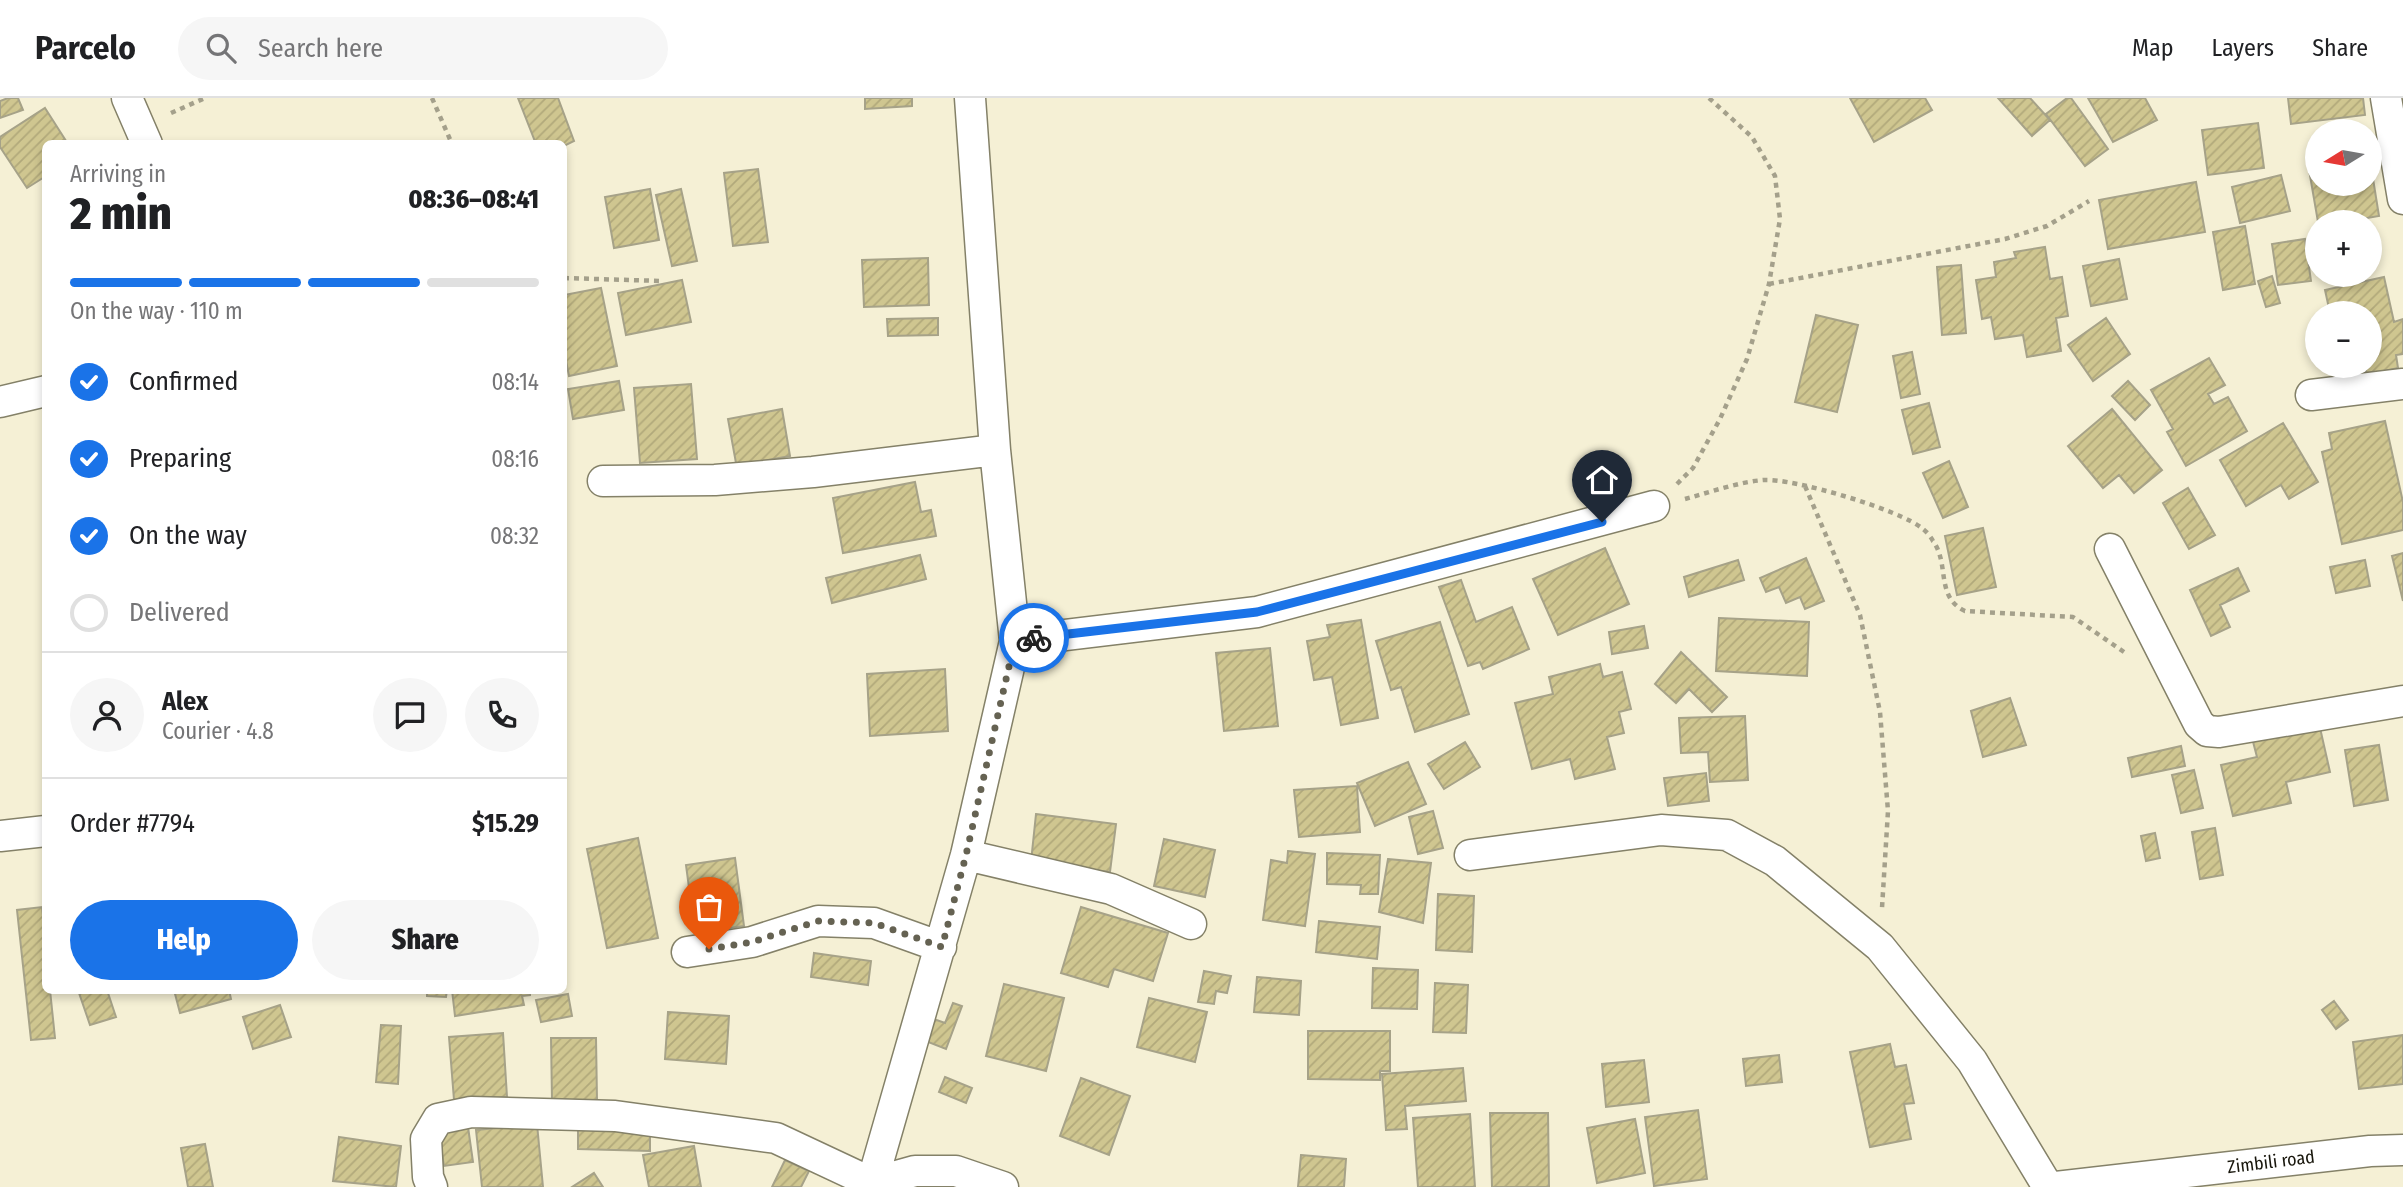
<!DOCTYPE html>
<meta charset="utf-8">
<style>
:root{--surface:#fff;--page:#f6f6f6;--text:#202124;--muted:#757577;--line:#e0e0e0;--accent:#1a73e8}
body{margin:0;font-family:"Fira Sans Condensed",sans-serif;background:var(--page);color:var(--text);height:100vh;display:flex;flex-direction:column;font-size:26px;white-space:nowrap}
*{box-sizing:border-box;margin:0}
p{font-size:23px;color:var(--muted)}
.icon{flex:none;width:38px;height:38px;fill:none;stroke:currentColor;stroke-width:2;stroke-linecap:round;stroke-linejoin:round}
.map{position:relative;flex:1;overflow:hidden}
.sheet{position:absolute;left:42px;top:42px;width:525px;height:854px;display:flex;flex-direction:column;background:var(--surface);border-radius:10px;box-shadow:0 4px 10px #0003}
.sheet>*{flex:none}
.needle{width:46px;rotate:259deg}
.buttons{position:absolute;left:2305px;top:21px;display:grid;gap:14px}
.buttons a{display:grid;place-items:center;width:77px;height:77px;border-radius:50%;background:var(--surface);box-shadow:0 4px 10px #0003;font-size:35px}
.pin{position:absolute;display:grid;place-items:center;width:60px;height:60px;color:#fff;margin:-72px -30px;border-radius:50% 50% 50% 0;rotate:-45deg;box-shadow:0 0 7px #0007}
.pin .icon{rotate:45deg}
.courier{position:absolute;display:grid;place-items:center;width:70px;height:70px;margin:-35px;border:5px solid #1a73e8;border-radius:50%;background:#fff;color:#222;box-shadow:0 2px 9px #0007}
.summary em{font-style:normal;font-weight:800}
.summary div{display:flex;flex-direction:column-reverse}
.summary{display:flex;align-items:center;justify-content:space-between;height:119px;padding:0 28px}
h1{font-size:46px;font-weight:800;line-height:52px}
.bar{display:grid;grid-template-columns:repeat(4,1fr);gap:10px 7px;align-content:center;height:84px;padding:0 28px}
.bar i{height:9px;border-radius:5px;background:var(--line)}
.bar .selected{background:var(--accent)}
.bar p{grid-column:span 4}
.line{display:flex;align-items:center;gap:18px;padding:0 28px;border-top:2px solid var(--line)}
.line div{flex:1}
.round{display:grid;place-items:center;flex:none;width:74px;height:74px;border-radius:37px;background:var(--page)}
ol{padding:0 28px;list-style:none}
li{display:flex;align-items:center;gap:21px;height:77px}
li p{margin-inline-start:auto}
li .icon{padding:7px;border-radius:50%;background:var(--accent);color:#fff;stroke-width:4}
li:last-child{color:var(--muted)}
li i{width:38px;height:38px;border:4px solid var(--line);border-radius:50%}
.button{display:flex;gap:14px;margin-top:auto;padding:14px 28px}
.button a{flex:1;height:80px;border-radius:42px;background:var(--accent);color:#fff;font-size:28px;font-weight:800;line-height:80px;text-align:center}
.button a+a{background:var(--page);color:var(--text)}
header{display:flex;align-items:center;gap:42px;box-sizing:border-box;height:98px;padding:0 35px;background:var(--surface);border-bottom:2px solid var(--line)}
header strong{font-size:33px}
nav{display:flex;gap:38px;margin-inline-start:auto;font-size:24px}
.search{width:490px;height:63px;background:var(--page);display:flex;align-items:center;gap:18px;box-sizing:border-box;padding:0 24px;border-radius:38px;color:var(--muted);font-size:26px}
.map>svg:first-child{display:block}
.building{fill:url(#building-hatch);stroke:#a6a288;stroke-width:2}
.lines{fill:none;stroke-linecap:round;stroke-linejoin:round}
.minor-casing{stroke:#848168;stroke-width:33}
.path{stroke:#a4a08b;stroke-width:4.5;stroke-dasharray:5 5;stroke-linecap:butt}
.minor{stroke:#fff;stroke-width:30}
.done{stroke:#656252;stroke-width:7;stroke-dasharray:0 12.6}
.route{stroke:#1a73e8;stroke-width:9}
.labels{text-anchor:middle;dominant-baseline:central;stroke-width:5;stroke-linejoin:round;paint-order:stroke}
.street-label{font-size:18px;fill:#18160c;stroke:#fff}
</style>
<header>
<strong>Parcelo</strong>
<div class="search"><svg class="icon" aria-label="search" viewBox="0 0 24 24"><circle cx="10" cy="10" r="6"/><path d="M15 15l6 6"/></svg>Search here</div>
<nav><a>Map</a><a>Layers</a><a>Share</a></nav>
</header>
<div class="map">
<svg width="2403" height="1089" viewBox="0 0 2403 1089">
<defs>
<pattern id="building-hatch" width="6" height="6" patternUnits="userSpaceOnUse" patternTransform="scale(1.75)"><rect width="6" height="6" fill="#cfc690"/><path d="M-1 1l2-2M0 6l6-6M5 7l2-2" fill="none" stroke="#b1a97b"/></pattern>
</defs>
<rect width="100%" height="100%" fill="#f5f0d5"/>
<!-- building -->
<path class="building" d="M 8,0 L 18,0 L 23,12 L 0,20 L 0,3 Z
M 518,0 L 558,0 L 574,43 L 564,48 L 564,46 L 536,46 Z
M 865,0 L 912,0 L 912,8 L 865,11 Z
M 1850,0 L 1925,0 L 1932,12 L 1874,44 Z
M 1998,0 L 2030,0 L 2050,22 L 2032,38 Z
M 2067,0 L 2071,0 L 2108,51 L 2085,68 L 2046,16 Z
M 2088,0 L 2145,0 L 2157,22 L 2113,44 Z
M 2288,0 L 2363,0 L 2365,17 L 2291,26 Z
M 45,10 L 68,46 L 46,46 L 46,78 L 27,90 L 0,49 L 0,39 Z
M 2258,25 L 2264,70 L 2208,77 L 2202,32 Z
M 2370,62 L 2379,118 L 2344,124 L 2318,124 L 2308,66 L 2317,65 L 2317,86 L 2370,86 Z
M 758,71 L 768,144 L 733,148 L 724,75 Z
M 2281,77 L 2290,113 L 2240,125 L 2232,89 Z
M 2196,84 L 2205,134 L 2108,151 L 2099,102 Z
M 650,91 L 659,142 L 614,150 L 605,99 Z
M 681,91 L 697,163 L 672,168 L 656,97 Z
M 2245,128 L 2255,186 L 2223,192 L 2213,134 Z
M 2305,141 L 2311,183 L 2278,187 L 2272,146 Z
M 2045,149 L 2050,181 L 2062,179 L 2068,218 L 2056,220 L 2061,253 L 2027,259 L 2023,237 L 1995,241 L 1991,219 L 1982,221 L 1976,182 L 1996,179 L 1994,164 L 2016,160 L 2014,154 Z
M 928,160 L 929,207 L 864,209 L 862,162 Z
M 2119,161 L 2127,201 L 2091,208 L 2083,168 Z
M 1961,167 L 1966,235 L 1942,237 L 1937,169 Z
M 2272,178 L 2280,205 L 2266,209 L 2258,183 Z
M 2384,179 L 2394,224 L 2403,221 L 2403,256 L 2396,257 L 2398,270 L 2367,277 L 2365,268 L 2370,268 L 2370,215 L 2330,215 L 2325,192 Z
M 682,182 L 691,224 L 626,237 L 618,195 Z
M 601,190 L 617,268 L 569,278 L 564,252 L 564,197 Z
M 1816,217 L 1858,227 L 1837,314 L 1795,304 Z
M 938,220 L 938,237 L 888,238 L 887,221 Z
M 2106,220 L 2130,256 L 2093,283 L 2068,247 Z
M 1912,254 L 1920,296 L 1901,300 L 1893,258 Z
M 2209,260 L 2225,287 L 2208,296 L 2214,306 L 2228,299 L 2247,333 L 2186,368 L 2167,334 L 2173,331 L 2151,292 Z
M 619,283 L 624,312 L 573,321 L 568,291 Z
M 2128,283 L 2150,307 L 2135,322 L 2112,298 Z
M 691,286 L 697,361 L 640,365 L 634,290 Z
M 1929,305 L 1940,349 L 1913,356 L 1902,312 Z
M 782,311 L 790,358 L 768,362 L 770,370 L 738,376 L 728,321 Z
M 2112,311 L 2162,372 L 2134,395 L 2119,377 L 2103,390 L 2068,348 Z
M 2385,323 L 2403,404 L 2403,432 L 2342,446 L 2322,354 L 2332,351 L 2329,335 Z
M 2283,325 L 2318,384 L 2289,401 L 2281,387 L 2246,408 L 2220,362 Z
M 1949,363 L 1968,409 L 1943,420 L 1923,375 Z
M 915,384 L 921,414 L 931,412 L 936,438 L 843,455 L 833,400 Z
M 2188,390 L 2215,437 L 2189,451 L 2163,405 Z
M 1983,430 L 1996,489 L 1957,497 L 1945,438 Z
M 1605,450 L 1629,506 L 1558,537 L 1533,481 Z
M 2403,455 L 2403,503 L 2392,458 Z
M 920,457 L 926,481 L 832,505 L 826,480 Z
M 1806,460 L 1824,503 L 1805,511 L 1800,499 L 1786,505 L 1779,489 L 1766,494 L 1760,480 Z
M 1738,462 L 1744,482 L 1689,499 L 1684,479 Z
M 2365,462 L 2370,488 L 2336,495 L 2330,469 Z
M 2238,470 L 2249,493 L 2220,507 L 2230,529 L 2211,538 L 2190,492 Z
M 1461,482 L 1476,524 L 1512,509 L 1529,551 L 1483,571 L 1480,564 L 1468,568 L 1439,489 Z
M 1719,520 L 1809,524 L 1807,578 L 1716,573 Z
M 1361,522 L 1378,620 L 1341,627 L 1332,579 L 1314,582 L 1307,543 L 1330,539 L 1327,527 Z
M 1440,524 L 1469,616 L 1415,634 L 1401,589 L 1391,592 L 1376,543 Z
M 1644,528 L 1648,550 L 1612,556 L 1609,534 Z
M 1270,550 L 1278,628 L 1224,633 L 1216,555 Z
M 1681,554 L 1727,599 L 1712,614 L 1689,591 L 1676,605 L 1655,586 Z
M 1600,566 L 1603,579 L 1622,574 L 1631,611 L 1619,614 L 1624,635 L 1607,639 L 1615,671 L 1575,681 L 1570,661 L 1532,671 L 1515,605 L 1553,596 L 1549,579 Z
M 945,571 L 948,633 L 870,638 L 867,576 Z
M 2010,600 L 2026,647 L 1983,659 L 1971,613 Z
M 1745,618 L 1748,682 L 1710,684 L 1708,654 L 1681,655 L 1679,620 Z
M 2318,621 L 2330,674 L 2286,684 L 2291,705 L 2233,718 L 2221,667 L 2257,659 L 2251,636 Z
M 1465,644 L 1480,669 L 1444,691 L 1428,666 Z
M 2379,647 L 2388,702 L 2354,708 L 2345,652 Z
M 2181,648 L 2185,668 L 2132,679 L 2128,660 Z
M 1408,664 L 1426,706 L 1375,728 L 1357,685 Z
M 2194,672 L 2203,710 L 2181,715 L 2172,677 Z
M 1706,675 L 1709,703 L 1668,708 L 1664,680 Z
M 1357,688 L 1360,734 L 1299,739 L 1294,692 Z
M 1433,713 L 1443,750 L 1418,756 L 1409,719 Z
M 1036,716 L 1116,726 L 1110,774 L 1031,764 Z
M 2215,730 L 2223,777 L 2200,781 L 2192,734 Z
M 2155,735 L 2160,760 L 2146,763 L 2141,738 Z
M 638,740 L 658,840 L 607,850 L 587,751 Z
M 1164,741 L 1215,752 L 1205,799 L 1154,788 Z
M 1288,753 L 1315,756 L 1305,828 L 1263,822 L 1271,762 L 1287,765 Z
M 1327,755 L 1380,757 L 1378,796 L 1360,796 L 1361,787 L 1327,786 Z
M 735,760 L 744,828 L 695,835 L 686,767 Z
M 1388,761 L 1431,765 L 1423,825 L 1379,814 Z
M 1438,796 L 1474,798 L 1472,854 L 1436,852 Z
M 42,809 L 46,846 L 46,892 L 50,892 L 55,940 L 31,942 L 17,812 Z
M 1081,809 L 1168,835 L 1153,883 L 1114,871 L 1108,889 L 1061,875 Z
M 1319,823 L 1380,829 L 1377,861 L 1316,854 Z
M 814,855 L 871,863 L 868,887 L 811,879 Z
M 1373,870 L 1418,872 L 1417,911 L 1372,910 Z
M 1204,873 L 1231,878 L 1227,895 L 1216,893 L 1214,906 L 1198,904 Z
M 1257,879 L 1301,883 L 1299,917 L 1254,914 Z
M 1435,885 L 1468,887 L 1466,935 L 1433,934 Z
M 1004,886 L 1064,900 L 1046,973 L 986,958 Z
M 78,892 L 107,892 L 116,919 L 90,927 Z
M 174,892 L 229,892 L 231,901 L 180,915 Z
M 427,892 L 447,892 L 446,899 L 427,898 Z
M 452,892 L 530,892 L 530,897 L 522,898 L 524,907 L 455,918 Z
M 568,896 L 572,918 L 541,924 L 536,902 Z
M 1149,900 L 1207,914 L 1195,964 L 1137,949 Z
M 2334,903 L 2348,922 L 2336,931 L 2322,912 Z
M 953,905 L 962,908 L 946,951 L 923,942 L 931,920 L 945,925 Z
M 280,907 L 291,939 L 253,951 L 243,919 Z
M 668,914 L 729,918 L 726,966 L 665,961 Z
M 381,927 L 401,928 L 398,986 L 376,984 Z
M 1308,933 L 1390,933 L 1390,973 L 1380,973 L 1380,982 L 1308,981 Z
M 503,935 L 507,999 L 454,1002 L 449,939 Z
M 2403,937 L 2403,986 L 2359,991 L 2353,944 Z
M 551,940 L 596,940 L 597,1002 L 552,1002 Z
M 1890,946 L 1895,969 L 1906,967 L 1914,1005 L 1904,1006 L 1911,1041 L 1870,1049 L 1850,954 Z
M 1779,957 L 1782,984 L 1746,988 L 1743,961 Z
M 1644,962 L 1649,1004 L 1606,1009 L 1602,966 Z
M 1463,970 L 1466,1003 L 1405,1008 L 1407,1031 L 1386,1032 L 1382,976 Z
M 945,979 L 972,990 L 966,1005 L 939,994 Z
M 1081,980 L 1130,998 L 1109,1057 L 1060,1038 Z
M 1698,1012 L 1707,1081 L 1654,1088 L 1645,1019 Z
M 1490,1015 L 1548,1015 L 1549,1089 L 1492,1089 Z
M 1470,1016 L 1475,1089 L 1418,1089 L 1413,1020 Z
M 1635,1021 L 1645,1075 L 1597,1085 L 1587,1030 Z
M 578,1024 L 650,1025 L 650,1053 L 578,1051 Z
M 537,1026 L 543,1089 L 482,1089 L 476,1032 Z
M 468,1029 L 473,1064 L 444,1068 L 438,1033 Z
M 339,1039 L 401,1048 L 396,1089 L 333,1083 Z
M 205,1046 L 213,1089 L 188,1089 L 181,1050 Z
M 694,1048 L 701,1089 L 649,1089 L 643,1057 Z
M 1301,1057 L 1346,1061 L 1344,1089 L 1298,1089 Z
M 785,1062 L 809,1073 L 801,1089 L 772,1089 Z
M 594,1075 L 603,1089 L 572,1089 Z"/>
<g class="lines">
<defs>
<path id="minor" d="M 127,0 L 147,46
M 2386,0 L 2403,101
M 2311,297 L 2403,286
M 0,304 L 46,293
M 603,383 L 715,382 L 813,374 L 995,352
M 2110,451 L 2199,626 L 2207,633 L 2219,634 L 2403,603
M 1015,543 L 1257,514 L 1654,408
M 0,738 L 46,733
M 966,757 L 1111,791 L 1191,826
M 1470,757 L 1661,732 L 1727,737 L 1775,763 L 1880,849 L 1972,963 L 2048,1089
M 687,854 L 752,844 L 818,823 L 874,825 L 941,849
M 432,1089 L 428,1079 L 426,1041 L 438,1021 L 471,1014 L 615,1018 L 776,1040 L 872,1085 L 966,757 L 1015,543 L 995,352 L 970,0
M 867,1089 L 872,1085 L 915,1073 L 956,1073 L 1003,1089
M 2056,1089 L 2370,1053 L 2403,1052"/>
</defs>
<!-- minor casing -->
<use href="#minor" class="minor-casing"/>
<!-- path -->
<path class="path" d="M 432,0 L 452,46
M 171,15 L 205,0
M 564,180 L 662,183
M 1769,186 L 2005,141 L 2047,128 L 2089,103
M 1677,386 L 1693,370 L 1720,321 L 1747,261 L 1769,186 L 1780,121 L 1775,78 L 1752,39 L 1709,0
M 1805,388 L 1860,517 L 1880,614 L 1888,713 L 1882,810
M 1685,401 C 1711,394 1738,384 1764,382 C 1793,380 1901,412 1923,431 C 1927,434 1931,439 1933,443 C 1950,466 1935,499 1965,513 L 2073,519 L 2124,554"/>
<!-- minor -->
<use href="#minor" class="minor"/>
</g>
<g class="lines">
<!-- done -->
<path class="done" d="M 709,851 L 752,844 L 818,823 L 874,825 L 942,849 L 966,757 L 1015,542 L 1034,540"/>
<!-- route -->
<path class="route" d="M 1034,540 L 1257,514 L 1602,424"/>
</g>
<g class="labels">
<!-- street labels -->
<g class="street-label">
<text transform="translate(2271 1064) rotate(-7)">Zimbili road</text>
</g>
</g>
</svg>
<div class="buttons">
<a><svg class="needle" viewBox="-14 -14 28 28"><path d="M0-13l5 13h-10z" fill="#e53935"/><path d="M0 13l5-13h-10z" fill="#757577"/></svg></a>
<a>+</a>
<a>−</a>
</div>
<div class="pin" style="left:709px;top:851px;background:#ea580c"><svg class="icon" aria-label="bag" viewBox="0 0 24 24"><path d="M5 8h14l-1 12H6zM9 8a3 3 0 0 1 6 0"/></svg></div>
<div class="pin" style="left:1602px;top:424px;background:#1f2937"><svg class="icon" aria-label="home" viewBox="0 0 24 24"><path d="M3 11l9-7 9 7M6 9v11h12V9"/></svg></div>
<div class="courier" style="left:1034px;top:540px"><svg class="icon" aria-label="bike" viewBox="0 0 24 24"><circle cx="6" cy="16" r="4"/><circle cx="18" cy="16" r="4"/><path d="M6 16l4-8h5l3 8M10 8l3 8H6M13 5h3"/></svg></div>
<section class="sheet">
<div class="summary"><div><h1>2 min</h1><p>Arriving in</p></div><em>08:36–08:41</em></div>
<div class="bar"><i class="selected"></i><i class="selected"></i><i class="selected"></i><i></i><p>On the way · 110 m</p></div>
<ol>
<li><svg class="icon" aria-label="check" viewBox="0 0 24 24"><path d="M5 12l5 5 9-10"/></svg>Confirmed<p>08:14</p></li>
<li><svg class="icon" aria-label="check" viewBox="0 0 24 24"><path d="M5 12l5 5 9-10"/></svg>Preparing<p>08:16</p></li>
<li><svg class="icon" aria-label="check" viewBox="0 0 24 24"><path d="M5 12l5 5 9-10"/></svg>On the way<p>08:32</p></li>
<li><i></i>Delivered</li>
</ol>
<div class="line" style="height:126px"><a class="round"><svg class="icon" aria-label="person" viewBox="0 0 24 24"><circle cx="12" cy="8" r="4"/><path d="M4 21q1-7 8-7t8 7"/></svg></a><div><b>Alex</b><p>Courier · 4.8</p></div><a class="round"><svg class="icon" aria-label="chat" viewBox="0 0 24 24"><path d="M4 5h16v11H9l-5 4z"/></svg></a><a class="round"><svg class="icon" aria-label="phone" viewBox="0 0 24 24"><path d="M5 4h4l2 5-3 2q2 4 5 5l2-3 5 2v4C11 20 4 13 5 4z"/></svg></a></div>
<div class="line" style="height:91px"><div>Order #7794</div><b>$15.29</b></div>
<div class="button"><a>Help</a><a>Share</a></div>
</section>
</div>
